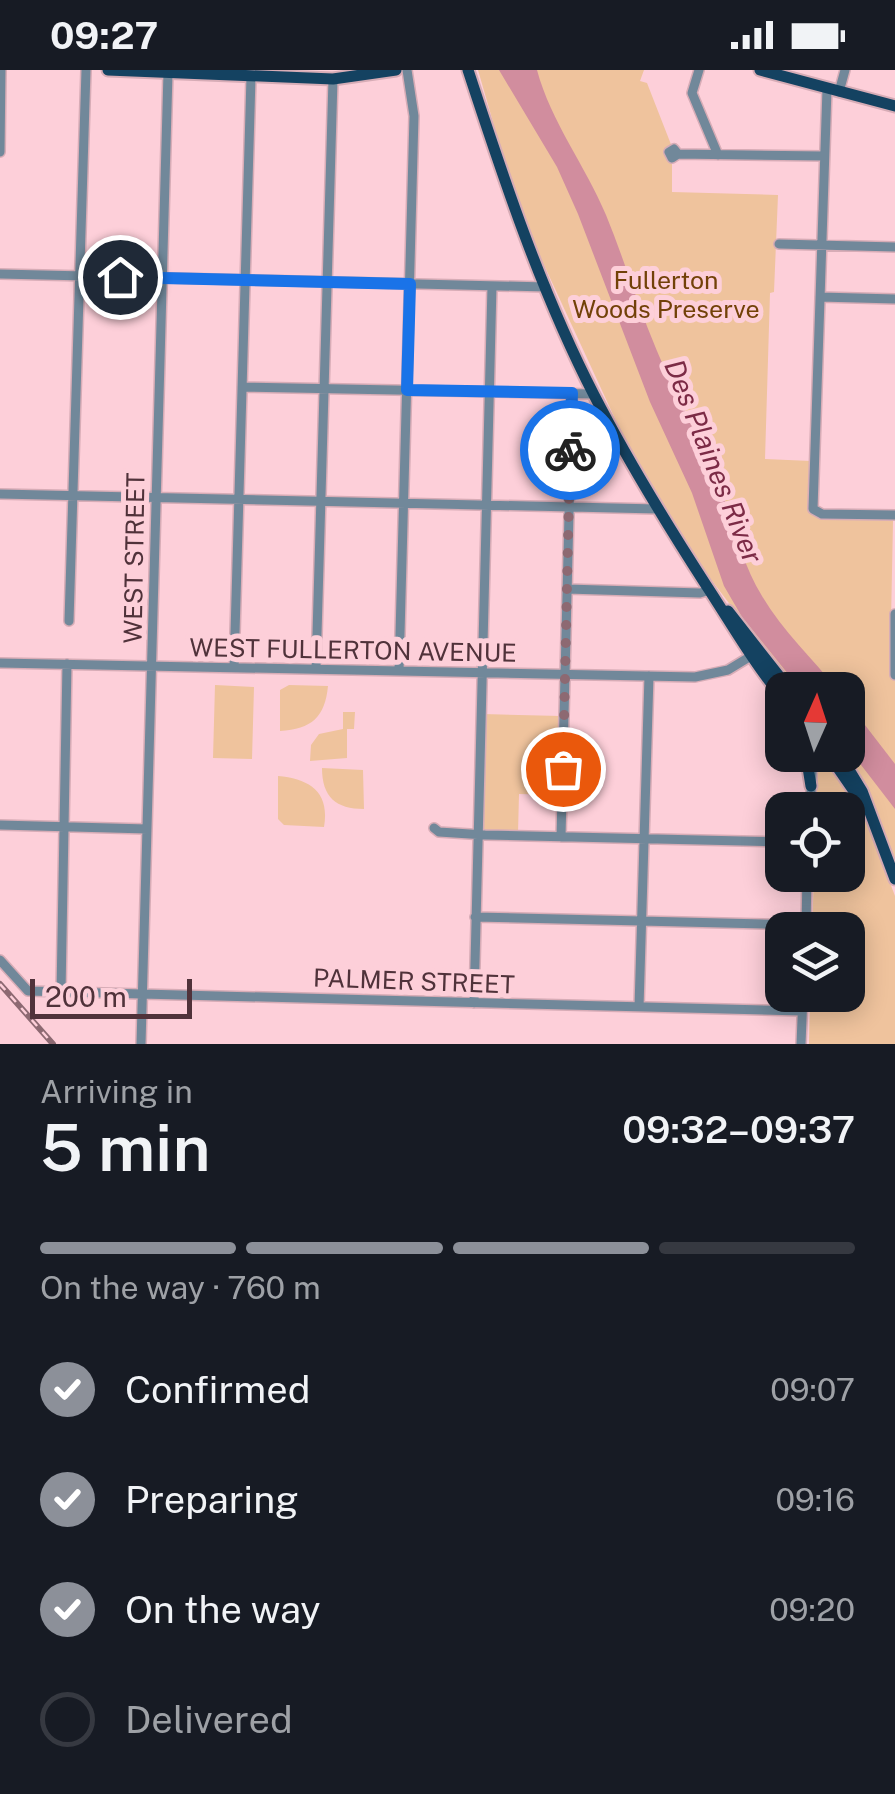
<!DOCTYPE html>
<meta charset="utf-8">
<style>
:root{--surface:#171b24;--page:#242831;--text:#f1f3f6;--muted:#9ea1a6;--line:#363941;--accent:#8c9099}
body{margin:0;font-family:"Public Sans",sans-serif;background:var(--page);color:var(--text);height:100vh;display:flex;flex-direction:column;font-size:38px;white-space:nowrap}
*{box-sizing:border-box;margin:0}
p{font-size:32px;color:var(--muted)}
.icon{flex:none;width:55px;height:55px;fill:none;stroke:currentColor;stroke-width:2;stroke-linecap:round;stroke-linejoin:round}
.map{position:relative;height:974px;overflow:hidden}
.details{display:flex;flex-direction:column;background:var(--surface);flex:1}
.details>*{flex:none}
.needle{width:65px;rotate:3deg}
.tools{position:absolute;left:765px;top:602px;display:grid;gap:20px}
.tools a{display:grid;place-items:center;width:100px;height:100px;border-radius:20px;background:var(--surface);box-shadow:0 5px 25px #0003;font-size:50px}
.scale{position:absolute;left:30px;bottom:25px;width:162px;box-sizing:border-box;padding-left:10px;border:5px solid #50323a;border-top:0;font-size:28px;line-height:35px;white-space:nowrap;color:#50323a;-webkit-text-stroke:8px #fdcfd9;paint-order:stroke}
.pin{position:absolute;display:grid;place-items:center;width:85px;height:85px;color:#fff;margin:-42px;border:5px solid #fff;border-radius:50%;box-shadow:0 2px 10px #0007}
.courier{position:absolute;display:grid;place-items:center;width:100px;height:100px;margin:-50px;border:8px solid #1a73e8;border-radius:50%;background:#fff;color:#222;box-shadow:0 2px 12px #0007}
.head em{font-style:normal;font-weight:600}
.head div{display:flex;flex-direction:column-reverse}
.head{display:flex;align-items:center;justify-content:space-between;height:170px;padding:0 40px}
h1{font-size:65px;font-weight:600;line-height:75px}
.bar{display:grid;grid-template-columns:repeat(4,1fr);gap:15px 10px;align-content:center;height:120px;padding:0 40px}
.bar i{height:12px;border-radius:8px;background:var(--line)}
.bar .selected{background:var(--accent)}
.bar p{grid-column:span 4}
ol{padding:0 40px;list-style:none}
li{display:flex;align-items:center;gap:30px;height:110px}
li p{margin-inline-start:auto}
li .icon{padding:10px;border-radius:50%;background:var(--accent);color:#fff;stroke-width:4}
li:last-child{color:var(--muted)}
li i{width:55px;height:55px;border:5px solid var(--line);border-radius:50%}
.status{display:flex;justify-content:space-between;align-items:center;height:70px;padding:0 50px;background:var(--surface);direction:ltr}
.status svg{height:28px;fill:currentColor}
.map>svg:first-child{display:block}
.green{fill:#efc39d}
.water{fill:#d18d9e}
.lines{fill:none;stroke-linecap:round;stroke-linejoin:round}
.minor-casing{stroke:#d7acb6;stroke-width:12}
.major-casing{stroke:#d7acb6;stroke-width:15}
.minor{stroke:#71889a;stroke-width:9}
.major{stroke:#144261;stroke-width:11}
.rail-casing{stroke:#8d6972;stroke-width:6}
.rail{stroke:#fdcfd9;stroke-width:2.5;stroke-dasharray:8;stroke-linecap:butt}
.done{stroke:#8d6972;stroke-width:10;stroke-dasharray:0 18}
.route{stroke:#1a73e8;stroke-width:12}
.labels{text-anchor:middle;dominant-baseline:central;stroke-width:10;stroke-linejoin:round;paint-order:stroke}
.park-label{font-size:25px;fill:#724108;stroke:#fdcfd9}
.street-label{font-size:25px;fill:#50323a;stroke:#fdcfd9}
.water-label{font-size:28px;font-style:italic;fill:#7c2b46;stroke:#fdcfd9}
</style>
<div class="status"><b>09:27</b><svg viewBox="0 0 49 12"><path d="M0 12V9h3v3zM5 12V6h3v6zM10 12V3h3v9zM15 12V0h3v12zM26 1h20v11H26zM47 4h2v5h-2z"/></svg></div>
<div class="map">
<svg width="895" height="974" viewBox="0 0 895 974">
<rect width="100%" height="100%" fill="#fdcfd9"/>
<!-- green -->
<path class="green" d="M 478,0 L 644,0 L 640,11 L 647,13 L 672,77 L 672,122 L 778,125 L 774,222 L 770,223 L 765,389 L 811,391 L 813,445 L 889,448 L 893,451 L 890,602 L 895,610 L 895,791 L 877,743 L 845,685 L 848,685 L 848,620 L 795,620 L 700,495 L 623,366 L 532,169 L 510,111 Z
M 215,615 L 254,617 L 252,689 L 213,688 Z
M 289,615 L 328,616 C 325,647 312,659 280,661 L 280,620 Z
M 343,642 L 355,642 L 354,659 L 347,659 L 347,688 L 310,691 L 311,675 L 319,664 L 343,659 Z
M 483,644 L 561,646 L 559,725 L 519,724 L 518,763 L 483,761 L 480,756 Z
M 817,685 L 825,685 L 866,750 L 895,826 L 895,974 L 809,974 L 810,925 L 848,925 L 848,860 L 812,860 L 814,805 L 848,805 L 848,740 L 815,740 Z
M 322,698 L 363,700 L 364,739 C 336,739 322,727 322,698 Z
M 278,706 C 310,709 330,722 324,757 L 284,755 L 278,749 Z"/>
<!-- water -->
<path class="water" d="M 499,0 L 537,0 C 551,52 585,95 606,145 C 624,189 638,236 657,281 C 675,325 701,367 718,412 C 733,450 740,490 762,526 C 783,562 814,589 837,620 L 801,620 L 742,547 L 724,516 L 692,423 L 650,332 L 578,144 L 557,97 Z
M 848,633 L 895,694 L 895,739 L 848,678 Z"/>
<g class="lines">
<defs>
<path id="minor" d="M 699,0 L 692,23 L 718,85
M 827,19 L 813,439 L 822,444 L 895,445
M 839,22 L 845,0
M 0,82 L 1,0
M 678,84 L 672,88 L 669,82 L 674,79 L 678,84 L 824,86
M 779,174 L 895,177
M 0,204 L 546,217
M 820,227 L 895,229
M 242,317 L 593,324
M 0,424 L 657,439
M 567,519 L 700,523 L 710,520
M 895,544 L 895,605
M 69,551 L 86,0
M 0,593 L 695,607 L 728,600 L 756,583
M 234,598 L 251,7
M 316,599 L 333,9
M 399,601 L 414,46 L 407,0
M 810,740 L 813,685
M 0,755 L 147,759
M 434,758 L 439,762 L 485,765 L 782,772
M 561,767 L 572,323
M 475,847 L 806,855
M 806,857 L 807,805
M 0,890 L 28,921 L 802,941
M 61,922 L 67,594
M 474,933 L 492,216
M 639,937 L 649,606
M 141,974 L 168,3
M 801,974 L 803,925"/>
<path id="major" d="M 108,0 L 333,9 L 396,0
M 468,0 C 504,110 541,222 594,325 C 628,391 666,453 706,515 C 731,553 753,592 782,627
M 760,0 L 895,36
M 728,541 L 790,620
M 806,685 L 811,716
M 829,685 L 856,724
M 840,685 L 862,721 L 895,809"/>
</defs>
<!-- minor casing -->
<use href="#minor" class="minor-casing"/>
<!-- major casing -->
<use href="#major" class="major-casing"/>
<!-- minor -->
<use href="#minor" class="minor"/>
<!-- major -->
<use href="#major" class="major"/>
<defs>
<path id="rail" d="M 0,914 L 53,974"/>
</defs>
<!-- rail casing -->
<use href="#rail" class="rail-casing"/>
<!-- rail -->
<use href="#rail" class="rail"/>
</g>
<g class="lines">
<!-- done -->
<path class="done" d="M 563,699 L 570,380"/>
<!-- route -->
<path class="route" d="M 120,207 L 410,214 L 407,320 L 572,323 L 570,380"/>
</g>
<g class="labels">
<!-- park labels -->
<g class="park-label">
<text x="666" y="210">Fullerton<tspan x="666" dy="29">Woods Preserve</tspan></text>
</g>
<!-- street labels -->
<g class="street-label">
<text transform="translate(134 488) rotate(-89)">WEST STREET</text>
<text transform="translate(353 580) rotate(1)">WEST FULLERTON AVENUE</text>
<text transform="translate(414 911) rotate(2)">PALMER STREET</text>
</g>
<!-- water labels -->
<g class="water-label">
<text transform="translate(714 391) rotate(68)">Des Plaines River</text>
</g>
</g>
</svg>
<div class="tools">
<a><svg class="needle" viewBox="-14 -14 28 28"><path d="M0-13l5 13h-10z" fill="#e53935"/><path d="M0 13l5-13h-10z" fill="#9ea1a6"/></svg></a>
<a><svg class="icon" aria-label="locate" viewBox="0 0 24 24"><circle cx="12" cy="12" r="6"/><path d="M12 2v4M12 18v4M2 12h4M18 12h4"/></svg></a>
<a><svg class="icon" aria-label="layers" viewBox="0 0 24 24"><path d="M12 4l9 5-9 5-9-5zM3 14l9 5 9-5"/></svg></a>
</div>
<div class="scale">200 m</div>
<div class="pin" style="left:563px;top:699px;background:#ea580c"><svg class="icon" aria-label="bag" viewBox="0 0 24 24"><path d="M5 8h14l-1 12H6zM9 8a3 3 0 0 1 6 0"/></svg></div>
<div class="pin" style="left:120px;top:207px;background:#1f2937"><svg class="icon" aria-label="home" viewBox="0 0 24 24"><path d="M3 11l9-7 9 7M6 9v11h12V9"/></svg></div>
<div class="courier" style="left:570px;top:380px"><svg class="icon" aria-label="bike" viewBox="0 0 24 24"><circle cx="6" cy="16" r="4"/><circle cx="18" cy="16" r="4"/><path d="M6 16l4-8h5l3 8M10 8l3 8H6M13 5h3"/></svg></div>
</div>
<section class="details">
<div class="head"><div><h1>5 min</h1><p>Arriving in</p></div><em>09:32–09:37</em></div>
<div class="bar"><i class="selected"></i><i class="selected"></i><i class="selected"></i><i></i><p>On the way · 760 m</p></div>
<ol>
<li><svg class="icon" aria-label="check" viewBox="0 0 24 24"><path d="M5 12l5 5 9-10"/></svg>Confirmed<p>09:07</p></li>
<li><svg class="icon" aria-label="check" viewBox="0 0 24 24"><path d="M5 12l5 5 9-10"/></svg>Preparing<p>09:16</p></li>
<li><svg class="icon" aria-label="check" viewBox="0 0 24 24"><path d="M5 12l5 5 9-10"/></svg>On the way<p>09:20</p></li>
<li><i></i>Delivered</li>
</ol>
</section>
